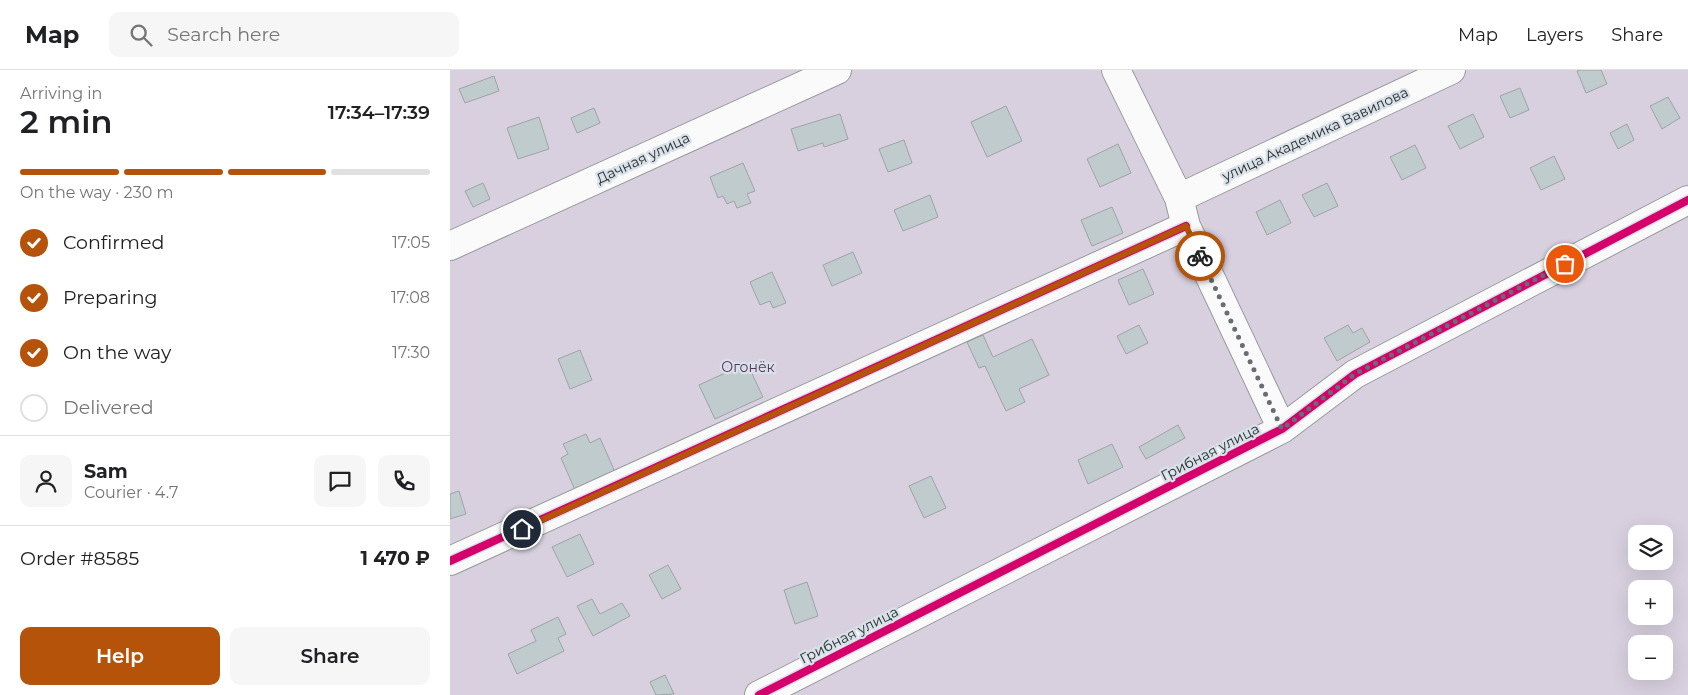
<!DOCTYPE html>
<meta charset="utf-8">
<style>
:root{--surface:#fff;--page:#f6f6f6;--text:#202124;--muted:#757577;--line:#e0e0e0;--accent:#b45309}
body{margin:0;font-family:Montserrat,sans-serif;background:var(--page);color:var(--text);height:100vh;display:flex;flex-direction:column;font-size:19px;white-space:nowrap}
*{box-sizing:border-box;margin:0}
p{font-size:16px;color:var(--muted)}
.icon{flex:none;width:28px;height:28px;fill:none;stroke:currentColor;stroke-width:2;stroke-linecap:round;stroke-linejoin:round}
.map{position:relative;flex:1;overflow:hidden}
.details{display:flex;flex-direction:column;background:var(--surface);width:450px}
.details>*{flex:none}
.tools{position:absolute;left:1178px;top:455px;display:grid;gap:10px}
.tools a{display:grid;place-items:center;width:45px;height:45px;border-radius:10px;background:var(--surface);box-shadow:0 5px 20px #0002;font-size:25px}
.pin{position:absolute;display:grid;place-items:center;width:42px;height:42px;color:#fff;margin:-21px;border:2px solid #fff;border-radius:50%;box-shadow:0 1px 5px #0007}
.courier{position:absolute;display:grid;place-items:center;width:50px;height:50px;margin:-25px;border:4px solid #b45309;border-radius:50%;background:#fff;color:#222;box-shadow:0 1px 6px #0007}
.head em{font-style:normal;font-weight:600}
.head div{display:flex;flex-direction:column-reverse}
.head{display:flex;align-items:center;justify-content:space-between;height:85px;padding:0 20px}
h1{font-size:32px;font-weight:600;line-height:38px}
.bar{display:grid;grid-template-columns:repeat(4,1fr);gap:8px 5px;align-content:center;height:60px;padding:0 20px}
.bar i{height:6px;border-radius:4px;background:var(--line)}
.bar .active{background:var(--accent)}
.bar p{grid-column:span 4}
.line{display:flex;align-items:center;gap:12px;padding:0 20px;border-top:1px solid var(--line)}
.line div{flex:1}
.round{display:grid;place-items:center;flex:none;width:52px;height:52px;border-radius:10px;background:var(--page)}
ol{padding:0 20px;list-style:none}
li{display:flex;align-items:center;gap:15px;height:55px}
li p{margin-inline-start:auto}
li .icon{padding:5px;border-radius:50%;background:var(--accent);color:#fff;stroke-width:4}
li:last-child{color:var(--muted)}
li i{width:28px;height:28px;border:2px solid var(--line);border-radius:50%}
.button{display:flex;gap:10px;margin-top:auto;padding:10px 20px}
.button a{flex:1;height:58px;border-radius:10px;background:var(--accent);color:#fff;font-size:20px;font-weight:600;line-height:58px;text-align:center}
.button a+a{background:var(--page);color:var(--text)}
header{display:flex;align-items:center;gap:30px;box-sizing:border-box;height:70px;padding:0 25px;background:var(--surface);border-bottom:1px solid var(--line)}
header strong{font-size:24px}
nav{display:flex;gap:28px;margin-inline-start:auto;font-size:18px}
.search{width:350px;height:45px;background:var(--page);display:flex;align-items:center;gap:12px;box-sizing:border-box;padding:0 18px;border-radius:10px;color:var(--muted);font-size:19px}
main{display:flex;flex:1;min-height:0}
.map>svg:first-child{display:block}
.green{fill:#d8d0df;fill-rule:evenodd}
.building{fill:#c0cbce;stroke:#9fa3a5}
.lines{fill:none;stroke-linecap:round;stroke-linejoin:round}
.minor-casing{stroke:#979a9c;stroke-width:30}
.minor{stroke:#fafafb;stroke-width:28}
.cycleway-casing{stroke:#d8e0e8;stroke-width:11}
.cycleway{stroke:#d6006c;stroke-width:8}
.done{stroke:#696c70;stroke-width:5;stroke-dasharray:0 9}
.route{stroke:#b45309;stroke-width:6}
.labels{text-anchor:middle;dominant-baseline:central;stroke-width:4.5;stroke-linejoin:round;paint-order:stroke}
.street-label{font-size:14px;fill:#2b2e31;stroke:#d8e0e8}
.park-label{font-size:14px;fill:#55345f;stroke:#d8e0e8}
</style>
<header>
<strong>Map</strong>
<div class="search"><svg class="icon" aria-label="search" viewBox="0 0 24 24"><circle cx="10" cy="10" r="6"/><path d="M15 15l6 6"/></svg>Search here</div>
<nav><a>Map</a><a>Layers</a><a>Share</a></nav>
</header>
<main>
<section class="details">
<div class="head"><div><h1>2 min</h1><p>Arriving in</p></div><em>17:34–17:39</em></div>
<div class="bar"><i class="active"></i><i class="active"></i><i class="active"></i><i></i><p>On the way · 230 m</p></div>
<ol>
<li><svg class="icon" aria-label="check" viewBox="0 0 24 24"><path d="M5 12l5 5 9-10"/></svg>Confirmed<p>17:05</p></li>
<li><svg class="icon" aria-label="check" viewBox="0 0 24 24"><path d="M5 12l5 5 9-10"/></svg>Preparing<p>17:08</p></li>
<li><svg class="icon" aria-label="check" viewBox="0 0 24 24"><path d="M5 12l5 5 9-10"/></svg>On the way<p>17:30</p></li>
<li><i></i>Delivered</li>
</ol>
<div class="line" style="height:90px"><a class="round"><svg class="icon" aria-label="person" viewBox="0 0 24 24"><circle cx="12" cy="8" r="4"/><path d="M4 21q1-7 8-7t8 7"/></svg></a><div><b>Sam</b><p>Courier · 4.7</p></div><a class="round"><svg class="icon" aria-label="chat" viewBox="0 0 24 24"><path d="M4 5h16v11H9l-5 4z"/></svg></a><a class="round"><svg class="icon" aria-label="phone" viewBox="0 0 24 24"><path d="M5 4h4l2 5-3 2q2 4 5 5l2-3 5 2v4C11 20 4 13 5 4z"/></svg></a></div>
<div class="line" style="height:65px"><div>Order #8585</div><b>1 470 ₽</b></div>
<div class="button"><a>Help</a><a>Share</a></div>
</section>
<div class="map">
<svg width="1238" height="625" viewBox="0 0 1238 625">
<rect width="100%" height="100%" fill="#dce0e4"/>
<!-- green -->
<path class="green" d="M 0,0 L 1238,0 L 1238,625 L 0,625 ZM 1186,464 L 1214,464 L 1214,491 L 1186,491 ZM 1186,519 L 1214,519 L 1214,546 L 1186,546 ZM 1186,574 L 1214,574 L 1214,601 L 1186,601 Z"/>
<!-- building -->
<path class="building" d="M 1130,0 L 1151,0 L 1157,14 L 1136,23 L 1127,1 Z
M 44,6 L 49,21 L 15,33 L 9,19 Z
M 1070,18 L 1079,40 L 1060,48 L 1050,26 Z
M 1218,27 L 1230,48 L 1212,59 L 1200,36 Z
M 556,36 L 572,71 L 537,87 L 521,52 Z
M 144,38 L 150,53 L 127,63 L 121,48 Z
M 390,44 L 398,69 L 374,77 L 373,73 L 348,81 L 341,59 Z
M 1023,44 L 1034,67 L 1010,79 L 998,56 Z
M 89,47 L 99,79 L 68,89 L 57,58 Z
M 1177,54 L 1184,70 L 1168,79 L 1160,63 Z
M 454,70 L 462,93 L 438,102 L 429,79 Z
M 668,74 L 681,103 L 650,117 L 637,89 Z
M 965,75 L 976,98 L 952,110 L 940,87 Z
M 1104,86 L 1115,109 L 1091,120 L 1080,98 Z
M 293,93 L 305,121 L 297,124 L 301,133 L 287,138 L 284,131 L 277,134 L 273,126 L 268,128 L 260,107 Z
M 33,113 L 40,129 L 23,137 L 15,121 Z
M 877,113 L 888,136 L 864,147 L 852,125 Z
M 480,125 L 488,147 L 453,161 L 444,140 Z
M 830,130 L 841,153 L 817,165 L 806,142 Z
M 662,137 L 673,163 L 642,176 L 631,150 Z
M 403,182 L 412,203 L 382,216 L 373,195 Z
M 693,199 L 704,224 L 679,235 L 668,210 Z
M 322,202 L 336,233 L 323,238 L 320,231 L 310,235 L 300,212 Z
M 689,255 L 698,273 L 676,284 L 667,266 Z
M 898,255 L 903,263 L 912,258 L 920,272 L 887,291 L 874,268 Z
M 533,265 L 543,287 L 582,269 L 599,305 L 569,319 L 575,332 L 556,341 L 535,296 L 529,298 L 517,272 Z
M 130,280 L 142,310 L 120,319 L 108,289 Z
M 297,293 L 313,327 L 265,349 L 249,315 Z
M 728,355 L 735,368 L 696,389 L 689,377 Z
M 136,364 L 140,373 L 150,368 L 165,402 L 125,420 L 111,388 L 118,384 L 113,374 Z
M 662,374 L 673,397 L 638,414 L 628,390 Z
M 481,406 L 496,438 L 474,448 L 459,416 Z
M 9,421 L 16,444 L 0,449 L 0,424 Z
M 130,464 L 144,494 L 117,507 L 102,477 Z
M 218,495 L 231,519 L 212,529 L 199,505 Z
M 357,512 L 368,546 L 345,554 L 334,520 Z
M 142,529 L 150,544 L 172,533 L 180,546 L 143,566 L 127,536 Z
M 108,547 L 116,564 L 108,568 L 114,581 L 67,604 L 58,584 L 86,571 L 81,560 Z
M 215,605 L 224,624 L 206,625 L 200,612 Z"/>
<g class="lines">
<defs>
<path id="minor" d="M 666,0 L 729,128 L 736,156 L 832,359
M 729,128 L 1001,0
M 0,176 L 387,0
M 0,491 L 736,156
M 309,625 L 832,359 L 905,304 L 1238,130"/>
</defs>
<!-- minor casing -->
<use href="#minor" class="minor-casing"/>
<!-- minor -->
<use href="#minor" class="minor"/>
<defs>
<path id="cycleway" d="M 0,491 L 736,156
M 309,625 L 832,359 L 905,304 L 1238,130"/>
</defs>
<!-- cycleway casing -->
<use href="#cycleway" class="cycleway-casing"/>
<!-- cycleway -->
<use href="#cycleway" class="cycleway"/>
</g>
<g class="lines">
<!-- done -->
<path class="done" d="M 750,186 L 832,359 L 905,304 L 1115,194"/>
<!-- route -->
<path class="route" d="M 72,459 L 736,156 L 750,186"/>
</g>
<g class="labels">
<!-- street labels -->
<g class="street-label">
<text transform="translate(865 64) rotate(-25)">улица Академика Вавилова</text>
<text transform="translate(193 88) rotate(-25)">Дачная улица</text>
<text transform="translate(760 382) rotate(-27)">Грибная улица</text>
<text transform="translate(399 565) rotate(-27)">Грибная улица</text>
</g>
<!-- park labels -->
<g class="park-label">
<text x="298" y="297">Огонёк</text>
</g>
</g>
</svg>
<div class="tools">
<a><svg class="icon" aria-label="layers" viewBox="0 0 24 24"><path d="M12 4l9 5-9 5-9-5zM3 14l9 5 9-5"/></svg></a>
<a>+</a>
<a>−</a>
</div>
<div class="pin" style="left:1115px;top:194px;background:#ea580c"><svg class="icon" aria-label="bag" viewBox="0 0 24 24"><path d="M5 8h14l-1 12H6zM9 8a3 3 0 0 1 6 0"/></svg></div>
<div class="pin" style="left:72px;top:459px;background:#1f2937"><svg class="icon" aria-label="home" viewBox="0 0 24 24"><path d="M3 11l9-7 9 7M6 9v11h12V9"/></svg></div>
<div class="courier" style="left:750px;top:186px"><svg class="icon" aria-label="bike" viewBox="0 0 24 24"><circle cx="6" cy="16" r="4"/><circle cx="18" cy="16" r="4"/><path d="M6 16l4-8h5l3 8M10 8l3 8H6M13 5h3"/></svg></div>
</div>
</main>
